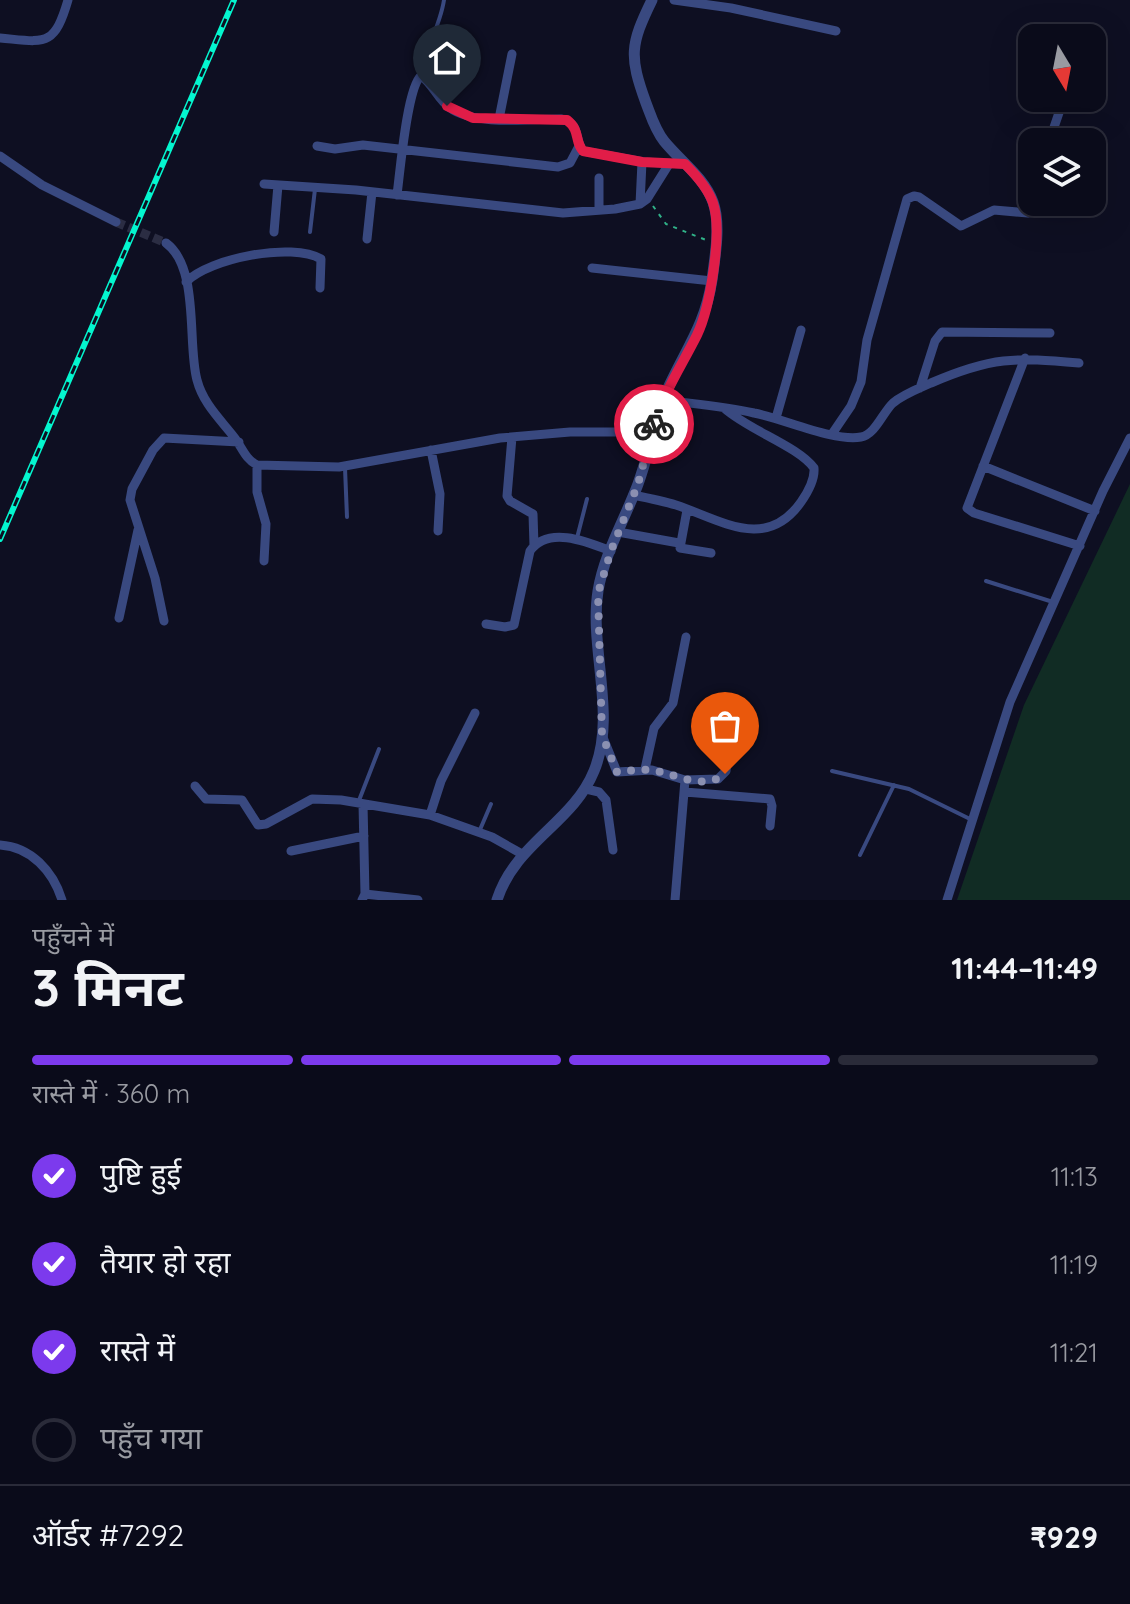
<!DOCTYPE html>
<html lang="hi">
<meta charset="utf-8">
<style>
:root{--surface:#0a0b1a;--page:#181927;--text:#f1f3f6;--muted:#999ba2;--line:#2a2b39;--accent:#7c3aed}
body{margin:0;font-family:Quicksand,"Noto Sans Devanagari",sans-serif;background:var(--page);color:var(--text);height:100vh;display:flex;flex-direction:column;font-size:30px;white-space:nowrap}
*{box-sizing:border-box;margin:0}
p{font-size:26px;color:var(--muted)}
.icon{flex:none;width:44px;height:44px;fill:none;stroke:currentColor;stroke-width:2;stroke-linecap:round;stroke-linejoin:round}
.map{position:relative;height:900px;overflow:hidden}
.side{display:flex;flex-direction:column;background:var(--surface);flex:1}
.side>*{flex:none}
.needle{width:52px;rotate:170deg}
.fabs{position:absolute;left:1018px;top:24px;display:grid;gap:16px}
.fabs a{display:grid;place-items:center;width:88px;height:88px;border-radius:16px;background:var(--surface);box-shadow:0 8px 32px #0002,0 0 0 2px var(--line);font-size:40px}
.pin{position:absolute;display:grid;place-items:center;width:68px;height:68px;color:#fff;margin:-82px -34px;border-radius:50% 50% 50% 0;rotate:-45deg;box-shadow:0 0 8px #0007}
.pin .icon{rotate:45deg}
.courier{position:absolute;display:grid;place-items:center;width:80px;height:80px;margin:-40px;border:6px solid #e11d48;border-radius:50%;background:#fff;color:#222;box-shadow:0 2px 10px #0007}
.head em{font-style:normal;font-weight:700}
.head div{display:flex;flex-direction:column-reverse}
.head{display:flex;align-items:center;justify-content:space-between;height:136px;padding:0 32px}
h1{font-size:52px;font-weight:700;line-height:60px}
.bar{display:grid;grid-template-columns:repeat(4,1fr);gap:12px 8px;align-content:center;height:96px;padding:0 32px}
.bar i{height:10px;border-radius:6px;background:var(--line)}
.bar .active{background:var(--accent)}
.bar p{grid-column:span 4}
.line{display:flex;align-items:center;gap:20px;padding:0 32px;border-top:2px solid var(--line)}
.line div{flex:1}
ol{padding:0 32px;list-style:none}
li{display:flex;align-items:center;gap:24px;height:88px}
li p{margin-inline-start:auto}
li .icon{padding:8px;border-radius:50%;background:var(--accent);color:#fff;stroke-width:4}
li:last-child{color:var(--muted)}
li i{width:44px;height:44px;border:4px solid var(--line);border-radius:50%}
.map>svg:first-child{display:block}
.grass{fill:#112c24}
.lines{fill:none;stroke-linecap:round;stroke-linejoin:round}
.minor-tunnel{stroke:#2b2d43;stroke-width:9;stroke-dasharray:9 4.5;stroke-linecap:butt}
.path{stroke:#30b288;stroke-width:2;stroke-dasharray:4 6;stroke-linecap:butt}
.service{stroke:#394980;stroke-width:4}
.minor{stroke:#394980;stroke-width:9}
.tertiary{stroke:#394980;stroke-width:11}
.rail-casing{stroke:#04f6cf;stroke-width:6}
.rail{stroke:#0e0f22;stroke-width:3;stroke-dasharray:9;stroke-linecap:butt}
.done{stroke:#8b90b1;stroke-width:8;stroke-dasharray:0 14.4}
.route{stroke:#e11d48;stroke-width:10}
</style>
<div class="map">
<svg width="1130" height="900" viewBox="0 0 1130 900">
<rect width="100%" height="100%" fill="#0e0f22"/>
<!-- grass -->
<path class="grass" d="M 1130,484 L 1130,900 L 957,900 L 1024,705 Z"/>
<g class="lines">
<!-- minor-tunnel -->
<path class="minor-tunnel" d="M 116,222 L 166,243"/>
<!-- path -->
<path class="path" d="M 653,206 L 666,224 L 706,240"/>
<!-- service -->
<path class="service" d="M 418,77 C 425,50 440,27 444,0
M 310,232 L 315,189
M 345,468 L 347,517
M 577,538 L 587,499
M 986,581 L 1053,602
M 832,771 L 909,789 L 972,820
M 358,803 L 379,749
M 479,832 L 491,804
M 860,855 L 894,785"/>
<!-- minor -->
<path class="minor" d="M 674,0 L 731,8 L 836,31
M 0,38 C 45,42 54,48 68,0
M 499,119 L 512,54
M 1049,142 L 1064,98
M 317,146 L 335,149 L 363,145 L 558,167 L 570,163 L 579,146
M 0,156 L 42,185 L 116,222
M 264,184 L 356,190 L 563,213 L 615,209 L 640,204 L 647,199 L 669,164
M 397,195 C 400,173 407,87 421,76 C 433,84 438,100 450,108 C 474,126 531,119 561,119 C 581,123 574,139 583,151 L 644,162 L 685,164
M 640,204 L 642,162
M 599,210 L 599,178
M 274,232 L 278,185
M 367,239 L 372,192
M 166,243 C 200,268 187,344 197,380 C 203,403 219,418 234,437 C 242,447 245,459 257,465 L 339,467 L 500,438 L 570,432 L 652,432
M 592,268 L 712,281
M 186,282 C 210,258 292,242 321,259 L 320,288
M 1025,358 L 967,508 L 974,513 L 1080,546
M 920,388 L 935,341 L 942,332 L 1050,333
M 664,400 C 694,404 724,406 754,413 C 782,418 834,442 861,437 C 875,435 883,412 893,403 C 904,394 918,389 931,383 C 991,357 1015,357 1079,363
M 776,418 L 801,330
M 832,434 L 851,406 L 861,382 L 867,340 L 907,199 L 914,196 L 919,197 L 961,226 L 994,210 L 1028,213 L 1031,212 L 1035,202
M 512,437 L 507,496 L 510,501 L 533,514 L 534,546
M 431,450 L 440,494 L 438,531
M 257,465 L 257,492 L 266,524 L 264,561
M 983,466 L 1095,511
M 633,495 C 648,498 663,501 676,505 C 721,520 766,552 801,502 C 808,492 815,480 814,468 C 798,446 748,430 724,408
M 687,510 L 680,548 L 711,553
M 618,532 L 679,543
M 119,618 L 138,530
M 164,621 L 155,578 L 130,500 L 132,489 L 153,450 L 164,438 L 239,442
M 486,624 L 505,627 L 514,625 L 530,551 C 548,525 588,542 611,551
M 602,735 L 617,772 L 652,770 L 685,780 L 718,779 L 726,771 L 735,710
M 645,769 L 654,728 L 673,703 L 686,637
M 195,786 L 206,799 L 242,800 L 258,825 L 266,824 L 312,799 L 341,800 L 430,815 L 492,837 L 522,854
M 586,789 L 599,792 L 606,800 L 613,850
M 685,792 L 770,799 L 772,806 L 770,826
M 430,815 L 441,781 L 475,713
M 0,845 C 31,847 53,871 62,900
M 291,851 L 364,836
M 365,894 L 418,900
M 362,900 L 365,894 L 363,804
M 675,900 L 685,780
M 947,900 L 1010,702 L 1103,491 L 1130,438"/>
<!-- tertiary -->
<path class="tertiary" d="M 497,900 C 515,843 573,823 594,771 C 617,716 589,648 598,591 C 604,554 625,519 638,484 C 650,451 655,418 669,386 C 687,347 705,325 712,280 C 715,257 721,224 713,202 C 704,177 680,161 664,141 C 655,130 651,116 646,103 C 629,56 630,45 652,0"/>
<defs>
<path id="rail" d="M 0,539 L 234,0"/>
</defs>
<!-- rail casing -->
<use href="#rail" class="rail-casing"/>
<!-- rail -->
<use href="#rail" class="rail"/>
</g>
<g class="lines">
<!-- done -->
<path class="done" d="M 654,424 L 638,484 L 611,551 L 598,593 L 602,735 L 617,772 C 628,771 639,769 650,770 C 673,772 703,792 725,774"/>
<!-- route -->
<path class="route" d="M 447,106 L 473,118 L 567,120 C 581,131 574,141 583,151 L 642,162 L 685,164 C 696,175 708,188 713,203 C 723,232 710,308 697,335 C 682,365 664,392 654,424"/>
</g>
</svg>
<div class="fabs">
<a><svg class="needle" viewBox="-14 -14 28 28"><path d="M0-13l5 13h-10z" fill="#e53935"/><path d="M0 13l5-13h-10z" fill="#999ba2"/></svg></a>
<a><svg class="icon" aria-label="layers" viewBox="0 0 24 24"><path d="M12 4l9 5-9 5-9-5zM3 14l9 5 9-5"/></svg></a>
</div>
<div class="pin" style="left:725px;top:774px;background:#ea580c"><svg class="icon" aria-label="bag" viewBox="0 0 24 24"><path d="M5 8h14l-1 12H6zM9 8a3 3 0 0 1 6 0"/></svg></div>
<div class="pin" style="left:447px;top:106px;background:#1f2937"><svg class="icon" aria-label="home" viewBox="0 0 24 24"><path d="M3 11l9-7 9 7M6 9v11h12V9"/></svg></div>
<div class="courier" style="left:654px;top:424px"><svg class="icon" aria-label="bike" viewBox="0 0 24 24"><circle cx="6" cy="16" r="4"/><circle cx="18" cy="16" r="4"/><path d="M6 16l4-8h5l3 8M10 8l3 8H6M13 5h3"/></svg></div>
</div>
<section class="side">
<div class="head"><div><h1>3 मिनट</h1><p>पहुँचने में</p></div><em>11:44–11:49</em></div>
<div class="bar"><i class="active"></i><i class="active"></i><i class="active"></i><i></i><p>रास्ते में · 360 m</p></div>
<ol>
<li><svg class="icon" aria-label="check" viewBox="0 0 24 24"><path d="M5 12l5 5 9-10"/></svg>पुष्टि हुई<p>11:13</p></li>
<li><svg class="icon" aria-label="check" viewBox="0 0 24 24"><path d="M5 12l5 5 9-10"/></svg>तैयार हो रहा<p>11:19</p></li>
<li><svg class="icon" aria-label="check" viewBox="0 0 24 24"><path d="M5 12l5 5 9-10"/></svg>रास्ते में<p>11:21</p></li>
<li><i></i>पहुँच गया</li>
</ol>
<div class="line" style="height:104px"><div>ऑर्डर #7292</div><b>₹929</b></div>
</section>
